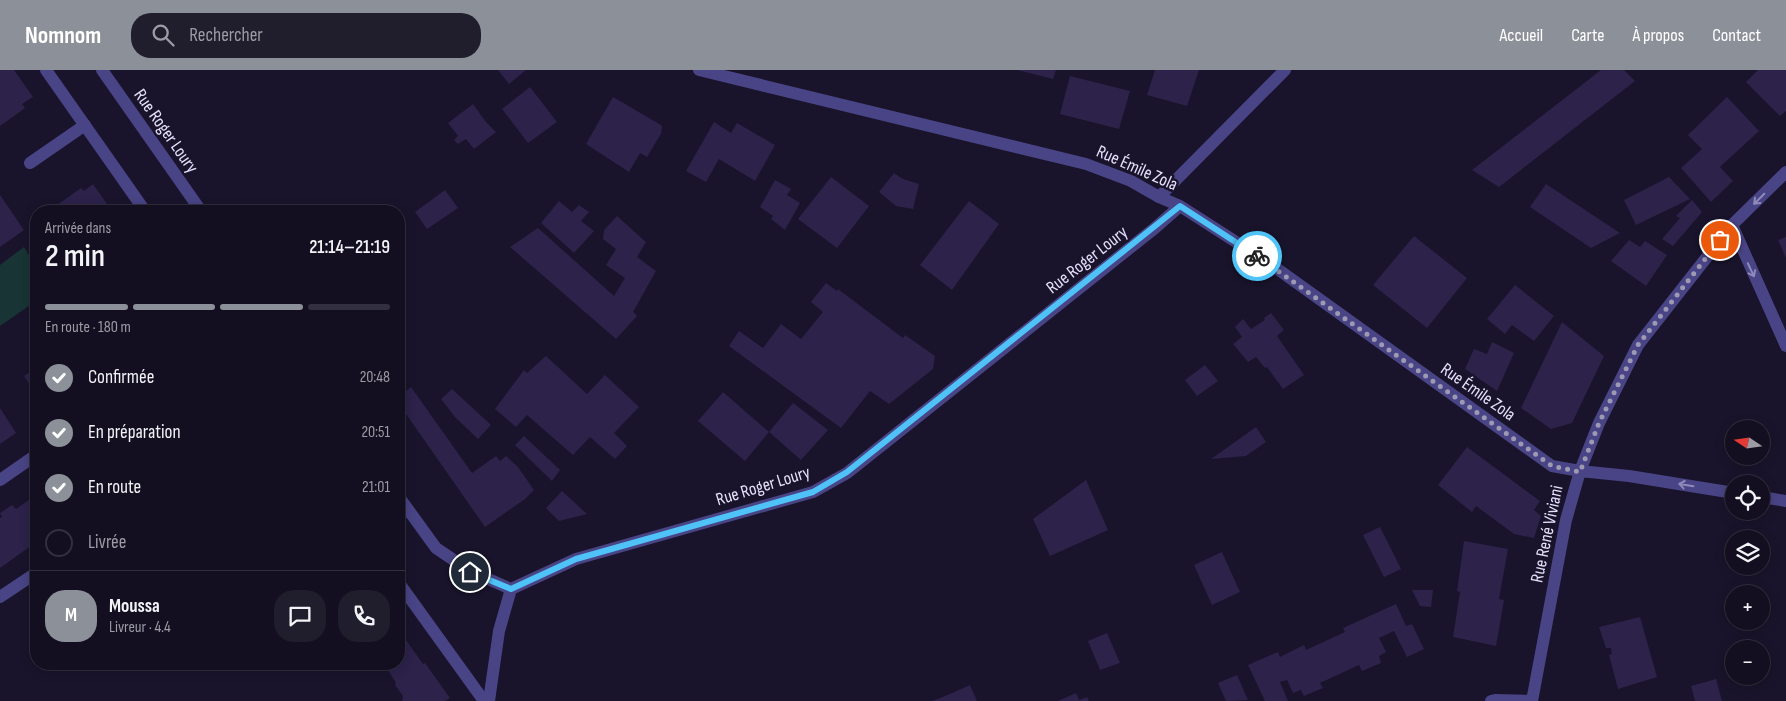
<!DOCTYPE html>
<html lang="fr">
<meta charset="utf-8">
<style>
:root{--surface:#130f20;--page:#201d2d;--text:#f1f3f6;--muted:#9d9ca5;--line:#322f3e;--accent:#8c9099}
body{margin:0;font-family:"Sofia Sans Condensed",sans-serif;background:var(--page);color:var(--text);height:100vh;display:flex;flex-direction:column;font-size:19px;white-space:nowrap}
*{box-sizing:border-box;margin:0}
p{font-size:16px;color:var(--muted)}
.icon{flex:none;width:28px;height:28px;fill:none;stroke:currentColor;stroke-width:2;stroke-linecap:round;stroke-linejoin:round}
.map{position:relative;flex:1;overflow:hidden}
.sheet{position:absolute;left:30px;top:135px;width:375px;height:465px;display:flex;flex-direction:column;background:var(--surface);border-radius:20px;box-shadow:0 2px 12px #0003,0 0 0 1px var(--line)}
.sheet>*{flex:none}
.needle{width:32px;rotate:283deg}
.tools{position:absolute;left:1725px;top:350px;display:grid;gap:10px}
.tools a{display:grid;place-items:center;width:45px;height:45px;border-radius:50%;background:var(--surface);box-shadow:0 2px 12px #0003,0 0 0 1px var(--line);font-size:25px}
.pin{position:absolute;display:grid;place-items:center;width:42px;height:42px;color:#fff;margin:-21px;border:2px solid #fff;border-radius:50%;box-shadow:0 1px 5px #0007}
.courier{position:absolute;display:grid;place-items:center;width:50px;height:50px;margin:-25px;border:4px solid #4fc3f7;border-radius:50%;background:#fff;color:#222;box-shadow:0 1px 6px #0007}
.summary em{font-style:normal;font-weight:600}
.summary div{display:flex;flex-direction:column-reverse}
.summary{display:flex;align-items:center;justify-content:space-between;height:85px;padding:0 15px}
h1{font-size:32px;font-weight:600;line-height:38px}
.bar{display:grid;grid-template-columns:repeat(4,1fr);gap:8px 5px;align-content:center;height:60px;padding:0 15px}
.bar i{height:6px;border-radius:4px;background:var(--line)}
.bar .selected{background:var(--accent)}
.bar p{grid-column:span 4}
.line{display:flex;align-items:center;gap:12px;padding:0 15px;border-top:1px solid var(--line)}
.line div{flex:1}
.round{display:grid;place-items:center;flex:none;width:52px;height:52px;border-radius:20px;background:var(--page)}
ol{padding:0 15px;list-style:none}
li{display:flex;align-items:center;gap:15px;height:55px}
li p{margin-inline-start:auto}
li .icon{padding:5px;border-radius:50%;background:var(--accent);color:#fff;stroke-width:4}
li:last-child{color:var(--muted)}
li i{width:28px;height:28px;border:2px solid var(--line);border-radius:50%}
header{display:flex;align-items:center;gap:30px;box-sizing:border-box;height:70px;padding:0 25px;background:var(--accent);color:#fff}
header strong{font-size:24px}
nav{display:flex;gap:28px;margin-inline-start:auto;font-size:18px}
.search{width:350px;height:45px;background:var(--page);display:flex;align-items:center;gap:12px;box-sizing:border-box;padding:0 18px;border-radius:20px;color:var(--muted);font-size:19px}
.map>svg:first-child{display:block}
.green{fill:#183434}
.building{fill:#2c224a}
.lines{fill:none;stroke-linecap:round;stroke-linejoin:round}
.lane{stroke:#494485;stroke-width:12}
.street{stroke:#494485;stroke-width:12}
.oneway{stroke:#8f8abb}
.done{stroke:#9e99b3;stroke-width:5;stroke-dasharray:0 9}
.route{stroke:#4fc3f7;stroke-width:6}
.labels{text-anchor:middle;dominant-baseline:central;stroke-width:5;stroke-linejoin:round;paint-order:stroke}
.street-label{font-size:18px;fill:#e5e0fc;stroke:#19142b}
</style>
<header>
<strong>Nomnom</strong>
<div class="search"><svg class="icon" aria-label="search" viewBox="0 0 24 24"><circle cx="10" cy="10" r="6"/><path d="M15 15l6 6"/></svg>Rechercher</div>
<nav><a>Accueil</a><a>Carte</a><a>À propos</a><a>Contact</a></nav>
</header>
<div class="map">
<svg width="1786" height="631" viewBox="0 0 1786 631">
<rect width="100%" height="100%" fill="#19142b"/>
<!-- green -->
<path class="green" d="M 24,177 L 36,197 L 36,231 L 0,256 L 0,195 Z"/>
<!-- building -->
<path class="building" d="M 0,0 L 14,0 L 33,27 L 22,34 L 25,38 L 0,56 Z
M 498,0 L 526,0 L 509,14 Z
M 1017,0 L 1056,0 L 1053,9 Z
M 1155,0 L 1199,0 L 1187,36 L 1147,25 Z
M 1601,0 L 1624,0 L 1635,11 L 1499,117 L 1472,100 Z
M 1758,0 L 1786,0 L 1786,41 L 1780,46 L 1746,12 Z
M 1070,6 L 1130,21 L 1119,59 L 1060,44 Z
M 530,17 L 557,52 L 528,73 L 502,39 Z
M 613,27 L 661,55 L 662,57 L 661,64 L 647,87 L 640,83 L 629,102 L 586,74 Z
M 1727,27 L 1759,61 L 1720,97 L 1733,111 L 1711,132 L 1681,98 L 1702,79 L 1688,65 Z
M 473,34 L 486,52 L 496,62 L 474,79 L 466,69 L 458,74 L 454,70 L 458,66 L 448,53 Z
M 714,52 L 731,63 L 737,53 L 775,75 L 755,111 L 719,89 L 706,112 L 686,101 Z
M 894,103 L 903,109 L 919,114 L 913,139 L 896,136 L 879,122 Z
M 831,107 L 869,136 L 837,178 L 798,149 Z
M 1669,107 L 1690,129 L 1636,155 L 1624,130 Z
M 775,110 L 791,119 L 787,125 L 800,133 L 785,160 L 771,149 L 773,146 L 760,137 Z
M 93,114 L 112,141 L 61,141 L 57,135 L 81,118 L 84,121 Z
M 1546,114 L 1620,163 L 1591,178 L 1530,137 Z
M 445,120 L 458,138 L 427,159 L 415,142 Z
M 0,125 L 24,160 L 0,177 Z
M 1692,130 L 1702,142 L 1673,176 L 1662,169 L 1680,148 L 1676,146 Z
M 559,131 L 572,142 L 579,135 L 589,142 L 581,151 L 594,161 L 574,183 L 541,153 Z
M 969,131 L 999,154 L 952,220 L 920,195 Z
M 617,146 L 646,172 L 637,187 L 656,201 L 633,242 L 637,246 L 616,269 L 510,177 L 538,158 L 614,226 L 625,208 L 606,195 L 616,179 L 603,169 L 604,160 Z
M 1414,166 L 1467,208 L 1427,258 L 1373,215 Z
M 1786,167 L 1786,188 L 1778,170 Z
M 1629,170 L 1640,177 L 1645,171 L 1667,185 L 1646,216 L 1611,191 Z
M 826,213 L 837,221 L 838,219 L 903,268 L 905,265 L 935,286 L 933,299 L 889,334 L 870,321 L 841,358 L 729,276 L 739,261 L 763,278 L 781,254 L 801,269 L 823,242 L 811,232 Z
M 1515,215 L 1554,246 L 1534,271 L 1512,255 L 1505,264 L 1487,249 Z
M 1271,243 L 1284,260 L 1277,266 L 1304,305 L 1283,319 L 1267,297 L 1265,298 L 1256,287 L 1248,292 L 1233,274 L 1242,267 L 1235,257 L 1243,249 L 1251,259 L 1265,250 L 1264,248 Z
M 1562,252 L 1604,286 L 1572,353 L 1551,359 L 1521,338 Z
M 1492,272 L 1514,283 L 1497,321 L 1465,299 L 1474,279 L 1487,284 Z
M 546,286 L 587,324 L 605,305 L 639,337 L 614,363 L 627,376 L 615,389 L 590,367 L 573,385 L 527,345 L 516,357 L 495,339 L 524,300 L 527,303 Z
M 1205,295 L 1218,311 L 1197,326 L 1185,310 Z
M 36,298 L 36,324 L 24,306 Z
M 411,317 L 472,403 L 496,386 L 500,391 L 506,386 L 518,397 L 534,420 L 525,429 L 485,457 L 399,334 L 399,326 Z
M 452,319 L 491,355 L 478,369 L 455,347 L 441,329 Z
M 723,322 L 769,362 L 793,333 L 828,360 L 801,390 L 769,362 L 745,391 L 698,351 Z
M 0,338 L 16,363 L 0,374 Z
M 1256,357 L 1266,372 L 1246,386 L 1211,389 Z
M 524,366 L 560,400 L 552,411 L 515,375 Z
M 1467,377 L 1540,431 L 1534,440 L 1541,446 L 1534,468 L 1514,464 L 1476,436 L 1472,442 L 1438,415 Z
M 1086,410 L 1108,460 L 1050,486 L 1033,449 Z
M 562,421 L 587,444 L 559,451 L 546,438 Z
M 36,425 L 36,469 L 34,471 L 35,473 L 0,498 L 0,448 L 2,447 L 0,443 L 12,435 L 16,439 Z
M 1380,457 L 1401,499 L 1384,507 L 1363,465 Z
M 1464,471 L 1508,479 L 1499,529 L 1504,530 L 1496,576 L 1453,567 L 1460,522 L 1457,521 Z
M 1222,482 L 1240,522 L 1212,535 L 1194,495 Z
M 1412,520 L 1433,520 L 1431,537 L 1420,536 Z
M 1396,534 L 1406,556 L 1412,554 L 1424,579 L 1407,587 L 1394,561 L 1379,568 L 1386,582 L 1379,586 L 1381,593 L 1362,601 L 1359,595 L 1320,613 L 1323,618 L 1304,626 L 1301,620 L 1293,623 L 1287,610 L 1280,612 L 1288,631 L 1265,631 L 1248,595 L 1278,582 L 1280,587 L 1304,575 L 1306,580 L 1345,562 L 1343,558 Z
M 1640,547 L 1657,607 L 1618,619 L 1609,585 L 1612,584 L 1611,578 L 1606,578 L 1599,557 Z
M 399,560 L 423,594 L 425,593 L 450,628 L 445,631 L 402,631 L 403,626 L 395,615 L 396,613 L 386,597 L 378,601 L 373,594 L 399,594 Z
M 1107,563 L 1120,593 L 1100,600 L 1088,571 Z
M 1237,605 L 1248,630 L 1226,631 L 1218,613 Z
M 1716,609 L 1722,631 L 1695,631 L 1691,616 Z
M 970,615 L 977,631 L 932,631 L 950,624 Z
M 1076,623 L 1079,630 L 1087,627 L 1089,631 L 1058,631 Z"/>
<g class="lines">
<!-- lane -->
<path class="lane" d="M 46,0 L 145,141
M 30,93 L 85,55
M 1159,127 L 1285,0
M 399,446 L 407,440
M 399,513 L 484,631
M 0,527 L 36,503"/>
<!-- street -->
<path class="street" d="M 102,0 L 201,141
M 699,0 L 1086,94 L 1131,111 L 1159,127 L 1180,136 L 1272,195 L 1552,396 L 1580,401 L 1629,406 L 1734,423
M 1732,155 L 1786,276
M 0,410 L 36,385
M 399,427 L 436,478 L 470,501 L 511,519 L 576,489 L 813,422 L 847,403 L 1155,158 L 1180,136
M 1761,427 L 1786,431
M 489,631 L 499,561 L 511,519
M 1491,631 L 1495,630 L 1532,631 L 1566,450 L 1580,401 L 1599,353 L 1638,275 L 1732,155 L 1786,102"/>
</g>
<!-- one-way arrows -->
<defs><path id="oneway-shaft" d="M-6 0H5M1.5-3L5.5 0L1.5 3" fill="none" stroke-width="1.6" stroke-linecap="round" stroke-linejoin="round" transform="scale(1.25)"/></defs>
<g class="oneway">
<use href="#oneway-shaft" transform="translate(1759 129) rotate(135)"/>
<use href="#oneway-shaft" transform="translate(1751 200) rotate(65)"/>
<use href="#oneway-shaft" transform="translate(1686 415) rotate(-171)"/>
</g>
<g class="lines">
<!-- done -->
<path class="done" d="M 1257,186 L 1552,396 L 1580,402 L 1599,353 L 1638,275 L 1720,170"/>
<!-- route -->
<path class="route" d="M 470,502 L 511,519 L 576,489 L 813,422 L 847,402 L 1180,136 L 1257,186"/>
</g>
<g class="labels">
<!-- street labels -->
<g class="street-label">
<text transform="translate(166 61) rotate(55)">Rue Roger Loury</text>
<text transform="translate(1137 98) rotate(24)">Rue Émile Zola</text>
<text transform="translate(1087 190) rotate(-38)">Rue Roger Loury</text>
<text transform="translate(1478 322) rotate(35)">Rue Émile Zola</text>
<text transform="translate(763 416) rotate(-17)">Rue Roger Loury</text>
<text transform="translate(1547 464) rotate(-78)">Rue René Viviani</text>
</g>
</g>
</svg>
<div class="tools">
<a><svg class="needle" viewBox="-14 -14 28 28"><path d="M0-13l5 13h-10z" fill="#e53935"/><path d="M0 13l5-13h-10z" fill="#9d9ca5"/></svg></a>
<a><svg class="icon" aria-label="locate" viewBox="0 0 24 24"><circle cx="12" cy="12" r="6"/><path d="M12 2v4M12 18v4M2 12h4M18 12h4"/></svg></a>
<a><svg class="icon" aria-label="layers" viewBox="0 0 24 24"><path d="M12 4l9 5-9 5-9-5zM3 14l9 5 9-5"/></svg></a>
<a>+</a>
<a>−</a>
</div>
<div class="pin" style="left:1720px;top:170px;background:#ea580c"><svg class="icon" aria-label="bag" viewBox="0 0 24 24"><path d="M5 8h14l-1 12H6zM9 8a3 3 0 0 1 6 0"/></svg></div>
<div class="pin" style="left:470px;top:502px;background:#1f2937"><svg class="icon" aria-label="home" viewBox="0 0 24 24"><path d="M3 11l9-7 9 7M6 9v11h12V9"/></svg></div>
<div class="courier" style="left:1257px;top:186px"><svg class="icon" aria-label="bike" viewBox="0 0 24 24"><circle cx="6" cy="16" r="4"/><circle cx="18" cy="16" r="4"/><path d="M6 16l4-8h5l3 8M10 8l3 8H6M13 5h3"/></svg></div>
<section class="sheet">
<div class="summary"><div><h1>2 min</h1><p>Arrivée dans</p></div><em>21:14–21:19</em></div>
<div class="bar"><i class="selected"></i><i class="selected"></i><i class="selected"></i><i></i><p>En route · 180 m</p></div>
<ol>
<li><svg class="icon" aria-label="check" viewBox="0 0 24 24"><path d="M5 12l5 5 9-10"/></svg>Confirmée<p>20:48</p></li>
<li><svg class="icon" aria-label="check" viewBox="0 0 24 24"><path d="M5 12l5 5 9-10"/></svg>En préparation<p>20:51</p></li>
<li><svg class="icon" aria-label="check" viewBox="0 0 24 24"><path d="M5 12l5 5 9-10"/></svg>En route<p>21:01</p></li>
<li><i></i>Livrée</li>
</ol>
<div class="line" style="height:90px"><b class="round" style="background:var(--accent);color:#fff">M</b><div><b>Moussa</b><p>Livreur · 4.4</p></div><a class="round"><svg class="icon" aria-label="chat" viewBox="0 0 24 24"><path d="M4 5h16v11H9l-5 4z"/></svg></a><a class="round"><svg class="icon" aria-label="phone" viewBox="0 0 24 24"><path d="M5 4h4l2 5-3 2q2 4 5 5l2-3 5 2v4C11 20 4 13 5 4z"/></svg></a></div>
</section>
</div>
